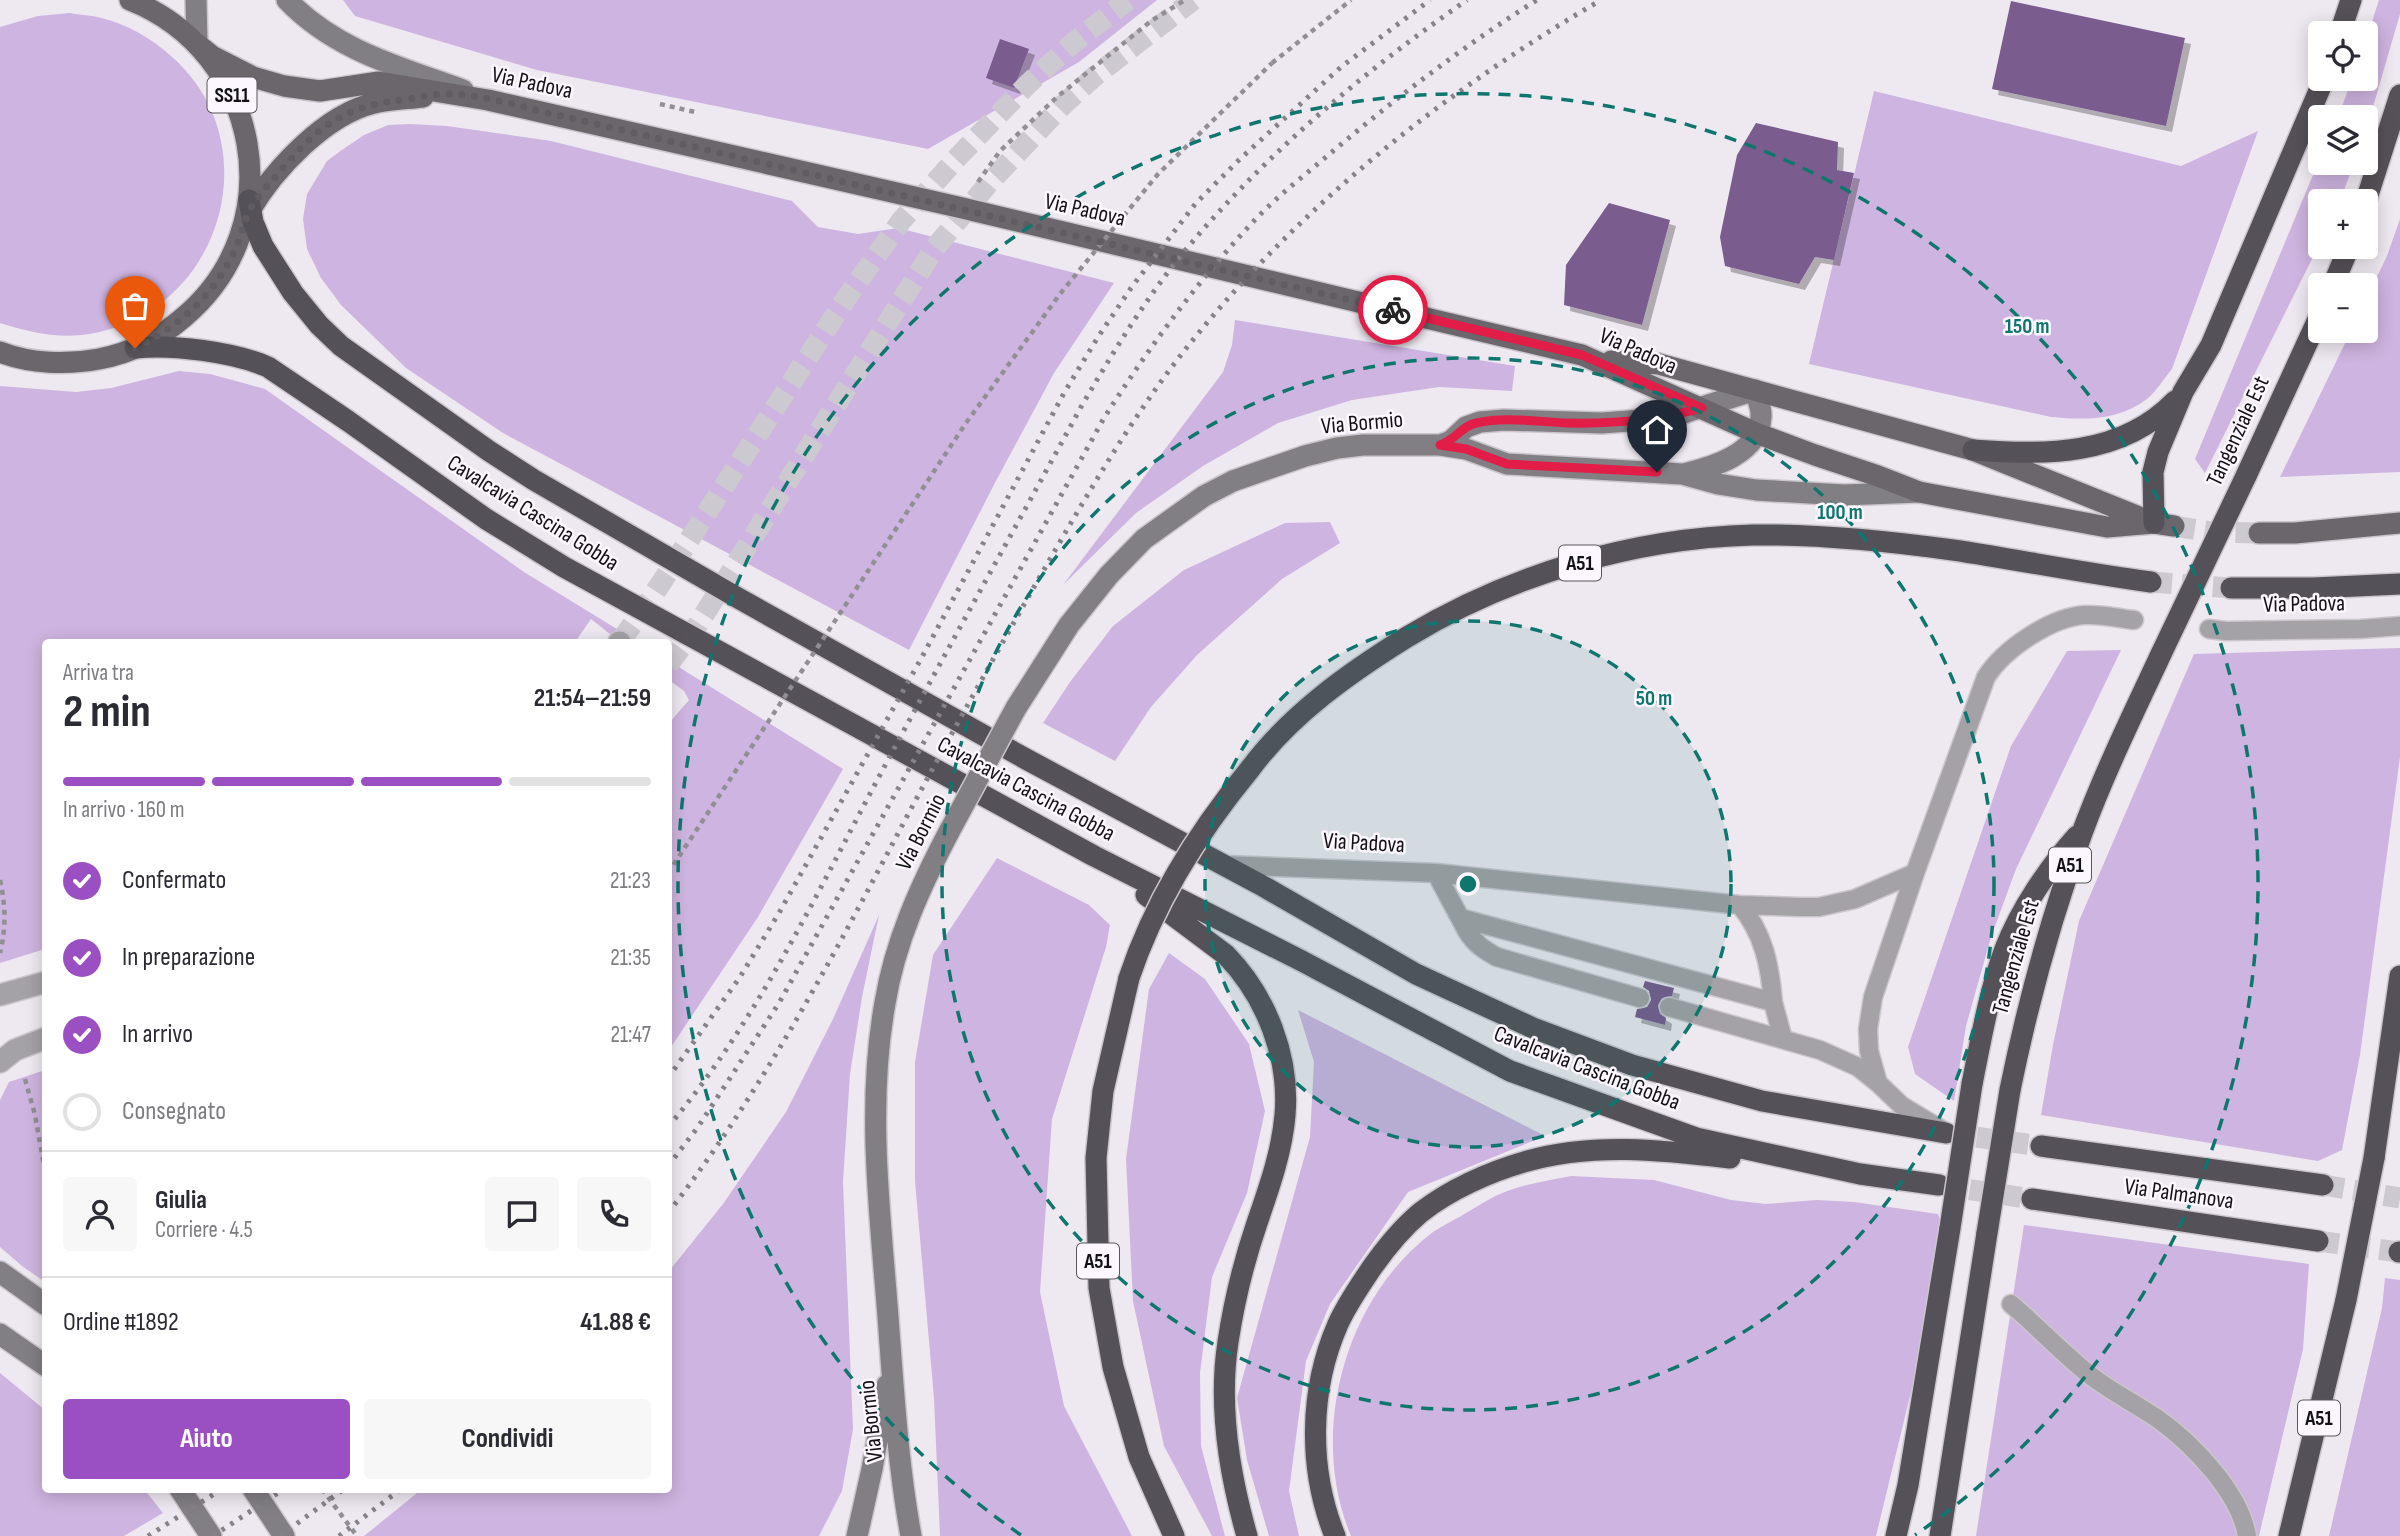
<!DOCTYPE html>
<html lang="it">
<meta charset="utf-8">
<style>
:root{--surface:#fff;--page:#f7f7f7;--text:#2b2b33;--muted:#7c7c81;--line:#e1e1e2;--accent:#9a50c3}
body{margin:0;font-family:"Sofia Sans Condensed",sans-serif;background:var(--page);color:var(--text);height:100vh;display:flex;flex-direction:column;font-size:26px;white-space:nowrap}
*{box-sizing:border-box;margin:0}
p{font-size:23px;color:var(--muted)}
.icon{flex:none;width:38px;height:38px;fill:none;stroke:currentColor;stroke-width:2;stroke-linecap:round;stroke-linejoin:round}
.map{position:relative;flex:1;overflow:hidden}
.drawer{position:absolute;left:42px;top:639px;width:630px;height:854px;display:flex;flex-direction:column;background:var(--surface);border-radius:7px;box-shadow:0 4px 18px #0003}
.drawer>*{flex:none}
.tools{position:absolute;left:2308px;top:21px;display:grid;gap:14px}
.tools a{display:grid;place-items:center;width:70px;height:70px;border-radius:7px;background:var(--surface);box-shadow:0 4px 18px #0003;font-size:35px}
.pin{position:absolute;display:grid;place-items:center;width:60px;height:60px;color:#fff;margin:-72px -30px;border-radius:50% 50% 50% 0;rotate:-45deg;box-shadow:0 0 7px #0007}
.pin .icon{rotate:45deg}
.courier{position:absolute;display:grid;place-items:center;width:70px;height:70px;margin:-35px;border:5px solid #e11d48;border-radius:50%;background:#fff;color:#222;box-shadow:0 2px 9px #0007}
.headline em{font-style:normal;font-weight:700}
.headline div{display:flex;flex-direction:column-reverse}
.headline{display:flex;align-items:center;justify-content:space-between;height:119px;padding:0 21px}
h1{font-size:46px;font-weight:700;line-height:52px}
.bar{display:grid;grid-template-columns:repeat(4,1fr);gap:10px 7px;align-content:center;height:84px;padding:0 21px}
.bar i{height:9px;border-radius:5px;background:var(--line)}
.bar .current{background:var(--accent)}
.bar p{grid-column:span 4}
.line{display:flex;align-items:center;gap:18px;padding:0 21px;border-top:2px solid var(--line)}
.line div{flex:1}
.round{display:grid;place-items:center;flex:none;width:74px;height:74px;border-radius:7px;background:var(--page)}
ol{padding:0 21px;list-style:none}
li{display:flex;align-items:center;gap:21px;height:77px}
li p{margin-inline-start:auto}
li .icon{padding:7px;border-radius:50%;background:var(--accent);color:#fff;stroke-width:4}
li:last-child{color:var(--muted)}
li i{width:38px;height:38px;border:4px solid var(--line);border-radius:50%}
.primary-button{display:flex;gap:14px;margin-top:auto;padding:14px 21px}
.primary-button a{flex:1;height:80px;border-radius:7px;background:var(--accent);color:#fff;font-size:28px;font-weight:700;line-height:80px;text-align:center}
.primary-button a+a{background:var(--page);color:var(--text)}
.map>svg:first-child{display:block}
.green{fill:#ceb4e0}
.building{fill:#7a5c8e;filter:url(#shadow)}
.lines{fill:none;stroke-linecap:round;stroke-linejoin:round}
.street-tunnel{stroke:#cdc9d0;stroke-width:21;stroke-dasharray:21 10;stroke-linecap:butt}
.primary-tunnel{stroke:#cdc9d0;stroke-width:21;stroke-dasharray:21 10;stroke-linecap:butt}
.highway-tunnel{stroke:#cdc9d0;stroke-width:21;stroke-dasharray:21 10;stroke-linecap:butt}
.lane-casing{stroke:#cbc6cd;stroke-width:21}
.street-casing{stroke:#cbc6cd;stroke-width:24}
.secondary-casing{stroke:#cbc6cd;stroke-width:24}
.primary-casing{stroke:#cbc6cd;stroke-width:24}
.highway-casing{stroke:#cbc6cd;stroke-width:24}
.path{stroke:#918e94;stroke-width:4.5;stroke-dasharray:5 5;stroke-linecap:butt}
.lane{stroke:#a4a2a6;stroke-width:18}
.street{stroke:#a4a2a6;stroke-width:21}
.secondary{stroke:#827f84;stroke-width:21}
.primary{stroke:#6a666c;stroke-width:21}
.highway{stroke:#555158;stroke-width:21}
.rail{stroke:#868388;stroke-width:5;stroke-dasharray:3.5 7;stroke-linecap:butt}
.secondary-bridge-casing{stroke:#cbc6cd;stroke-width:24;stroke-linecap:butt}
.highway-bridge-casing{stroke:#cbc6cd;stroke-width:24;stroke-linecap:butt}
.path-bridge{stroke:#918e94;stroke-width:4.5;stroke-dasharray:5 5;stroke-linecap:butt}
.secondary-bridge{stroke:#827f84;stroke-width:21}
.highway-bridge{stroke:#555158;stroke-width:21}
.done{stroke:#5f5d61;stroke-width:7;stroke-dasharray:0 12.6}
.route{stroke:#e11d48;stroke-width:9}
.ring{fill:none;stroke:#0f766e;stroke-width:3.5;stroke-dasharray:12 9}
.labels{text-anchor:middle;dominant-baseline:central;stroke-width:5;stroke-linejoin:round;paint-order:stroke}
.shield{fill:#fbf6ff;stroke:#58565a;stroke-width:2}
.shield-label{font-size:21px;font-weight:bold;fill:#121113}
.street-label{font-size:23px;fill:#121113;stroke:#fbf6ff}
.centre{fill:#0f766e;stroke:#fbf6ff;stroke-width:3.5}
.ring-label{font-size:21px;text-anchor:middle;font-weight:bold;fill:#0f766e;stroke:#fbf6ff;stroke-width:5;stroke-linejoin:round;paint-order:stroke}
</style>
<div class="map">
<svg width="2400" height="1536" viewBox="0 0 2400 1536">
<defs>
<filter id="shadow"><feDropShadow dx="6" dy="6" stdDeviation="0" flood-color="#0004"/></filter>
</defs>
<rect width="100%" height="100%" fill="#eee9f1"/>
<!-- green -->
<path class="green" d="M 343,0 L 1157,0 L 1079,62 L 928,149 L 537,70 L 355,16 Z
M 2379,0 L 2400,0 L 2400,14 L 2366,131 L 2366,117 L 2338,117 L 2352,79 L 2366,79 L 2366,40 Z
M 70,13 C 80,15 91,15 101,18 C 127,24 151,38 171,56 C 272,144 221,313 89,334 C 58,339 29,332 0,323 L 0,27 L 38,16 Z
M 1874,91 L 2181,166 L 2258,131 L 2172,369 C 2164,378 2157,391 2147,399 C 2118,421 2085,420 2051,417 L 1809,364 Z
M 410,124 L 447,126 L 551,141 L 792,201 L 818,227 L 858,234 L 898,228 L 1114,283 L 1054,373 L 997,479 L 909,650 L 503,433 L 406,368 L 341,305 L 321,278 L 307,249 L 303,219 L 307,194 L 327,161 L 339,152 L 364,135 L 388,125 Z
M 2320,158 L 2320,163 L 2354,163 L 2340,201 L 2320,201 L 2320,243 L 2205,473 L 2195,459 Z
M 2400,219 L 2400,472 L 2280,477 L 2351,331 L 2366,331 L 2366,299 L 2387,256 Z
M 1235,320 L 1515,366 L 1512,391 L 1439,387 L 1352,400 L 1278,423 L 1203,466 L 1136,513 L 1063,585 L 1223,372 L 1232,345 Z
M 179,371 L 210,374 L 265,389 L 524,572 L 638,642 L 620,642 L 591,619 L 575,642 L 46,642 L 45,949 L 0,963 L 0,386 L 76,392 L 111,388 Z
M 1330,522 L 1340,543 L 1282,579 L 1197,655 L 1151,707 L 1115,761 L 1043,723 L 1070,682 L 1113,626 L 1184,570 L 1285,523 Z
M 2400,648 L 2400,757 L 2360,1055 L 2342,1150 L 2318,1161 L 2041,1115 L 2053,1045 L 2079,921 L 2194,654 Z
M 2121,650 L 2016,869 L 1991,937 L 1966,1026 L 1954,1101 L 1915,1074 L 1908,1047 L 2011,746 L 2067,651 Z
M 669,661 L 843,769 L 758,917 L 669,1050 L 669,723 L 689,700 L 684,691 L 669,680 Z
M 997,858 L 1089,905 L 1110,925 L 1106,947 L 1052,1119 L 1040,1292 L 1064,1406 L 1132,1536 L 940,1536 L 934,1398 L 915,1181 L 915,1062 L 933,955 Z
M 879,915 L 862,997 L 850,1074 L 843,1182 L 853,1429 L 842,1491 L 819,1536 L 364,1536 L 422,1489 L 668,1489 L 669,1271 L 723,1204 L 786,1112 L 833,1019 Z
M 1169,953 L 1205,979 L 1249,1044 L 1265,1111 L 1247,1193 L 1212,1277 L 1200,1373 L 1201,1446 L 1225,1536 L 1212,1536 L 1164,1446 L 1133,1301 L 1126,1159 L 1149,989 Z
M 1298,1010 L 1545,1136 L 1408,1192 L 1330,1304 L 1306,1361 L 1289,1491 L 1299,1536 L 1269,1536 L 1247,1460 L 1237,1398 L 1310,1137 L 1314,1062 Z
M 45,1070 L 46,1070 L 45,1282 L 22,1266 L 0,1247 L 0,1100 L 9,1082 Z
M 1571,1176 L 1654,1180 L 1731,1200 L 1766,1204 L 1817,1200 L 1854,1202 L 1938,1214 L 1942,1226 L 1918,1363 L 1876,1536 L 1351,1536 C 1308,1433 1344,1299 1433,1232 C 1442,1226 1452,1221 1461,1216 C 1478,1206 1494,1195 1513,1189 C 1532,1183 1552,1180 1571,1176 Z
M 2024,1225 L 2309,1264 L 2303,1349 L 2259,1536 L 1976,1536 Z
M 2385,1278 L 2400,1280 L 2400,1536 L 2329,1536 L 2382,1308 Z
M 0,1373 L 45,1410 L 46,1489 L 144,1489 L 163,1513 L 124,1536 L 0,1536 Z"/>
<!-- building -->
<path class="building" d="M 2011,1 L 2185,38 L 2166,126 L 1992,89 Z
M 1000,39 L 1029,49 L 1014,88 L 986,78 Z
M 1756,123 L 1838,142 L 1837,170 L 1854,173 L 1834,260 L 1815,257 L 1799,284 L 1725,266 L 1720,237 L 1737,155 Z
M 1609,203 L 1670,220 L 1642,325 L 1564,305 L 1566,265 Z
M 1645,981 L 1674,988 L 1672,996 L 1662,998 L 1658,1005 L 1660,1014 L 1666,1018 L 1665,1025 L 1635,1017 L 1637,1009 L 1647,1007 L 1651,1000 L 1649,991 L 1643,987 Z"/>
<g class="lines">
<!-- street-tunnel -->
<path class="street-tunnel" d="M 620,642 L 654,594 L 847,297 L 901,221 L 955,160 L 1028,84 L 1073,43 L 1128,0
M 668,665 L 695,629 L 934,249 L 989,183 L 1063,105 L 1096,75 L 1193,0"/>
<!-- primary-tunnel -->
<path class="primary-tunnel" d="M 2174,526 L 2211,532 L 2259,533"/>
<!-- highway-tunnel -->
<path class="highway-tunnel" d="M 2151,582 L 2231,588
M 1946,1133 L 2041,1146
M 1939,1185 L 2032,1199
M 2323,1185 L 2400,1198
M 2318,1241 L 2399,1252"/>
<defs>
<path id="lane" d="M 2209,629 L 2226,631 L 2361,629 L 2400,626
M 1223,865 L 1436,873 L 1740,905 L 1799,907 L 1819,907 L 1855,899 L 1915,873
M 1436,873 L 1467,931 C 1475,944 1484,950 1497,957 L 1640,998
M 1740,905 C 1764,934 1770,966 1773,1002
M 1460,918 L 1773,1002 L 1783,1039
M 1669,1007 L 1820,1050 L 1858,1067 L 1878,1083
M 1942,1130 L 1902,1106 L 1878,1083 L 1869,1051 L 1868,1029 L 1873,997 L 1915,873 L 1986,677 C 2004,649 2051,617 2085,615 C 2101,614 2118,618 2134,620
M 2011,1304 C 2038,1327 2062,1353 2091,1376 C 2112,1392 2136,1404 2158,1419 C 2193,1444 2240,1493 2247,1536"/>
<path id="street" d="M 619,642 L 620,642
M 0,995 L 46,982
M 0,1062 L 15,1050 L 46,1038"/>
<path id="secondary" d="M 196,0 L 197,44
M 287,0 C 336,51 400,67 463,90
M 1440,445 L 1451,441 L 1466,427 L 1480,422 L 1504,420 L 1602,423 L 1668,418 L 1755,390 C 1757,399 1762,408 1761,417 C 1759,454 1713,467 1684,474
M 1016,708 L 1069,625 L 1109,575 L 1144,539 L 1204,496 L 1233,481 L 1305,456 L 1337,448 L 1363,445 L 1440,445 L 1466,449 L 1507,464 L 1682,474 L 1718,484 L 1756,490 L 1844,495 L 1919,492
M 0,1272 L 46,1305
M 0,1334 L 46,1366
M 180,1489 L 211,1536
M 253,1489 L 284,1536
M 857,1536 L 872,1469 L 887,1385
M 911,1536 C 897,1460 893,1381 887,1304 C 879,1205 867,1102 885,1003 C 895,941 921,885 950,830"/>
<path id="primary" d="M 197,44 L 212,56 L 253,77 L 284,86 L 320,91 L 379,82 L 488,100 L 958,207 L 1582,355 L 1756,433 L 1815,455 L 1878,476 L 1919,492 L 2107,527 L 2154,523
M 249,212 C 274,169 325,115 374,103 C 390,99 407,99 423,97
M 0,352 C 31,364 67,365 99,359 C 131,353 160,338 184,317 C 293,225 261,52 130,0
M 1611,361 L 1659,364 L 1973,450 L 2154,523 L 2174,526
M 2259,533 L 2295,533 L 2400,523"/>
<path id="highway" d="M 2340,33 L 2351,0
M 249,200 L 253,222 L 263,246 L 293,293 L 319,325 L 341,346 L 489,451 L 534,480 L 738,598 L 1026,759 L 1261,885 L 1416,974 L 1533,1028 L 1632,1065 L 1762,1101 L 1946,1133
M 2366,201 L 2400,95
M 2333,285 L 2349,247
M 135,348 C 172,344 234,352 268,367 L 348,421 L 486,519 L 564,567 L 1094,856 L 1300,960 L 1510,1071 L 1696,1138 L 1860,1174 L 1939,1185
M 1973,450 C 2044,455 2121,457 2175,401
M 2246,476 L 2320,315
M 2154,523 L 2153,472 L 2158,452 L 2183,392 L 2211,345 L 2324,79
M 2231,588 L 2313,588 L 2400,584
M 1250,769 C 1291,714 1349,673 1407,637 C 1509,575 1633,538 1753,535 C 1819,534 1887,541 1953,550 C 2019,560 2084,573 2151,582
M 1146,895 L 1226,955 C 1266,996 1290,1057 1285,1115 C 1282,1152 1269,1188 1257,1223 C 1244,1261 1234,1302 1228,1342 C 1218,1407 1229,1473 1247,1536
M 1129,978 L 1103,1091 L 1096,1158 L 1099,1288 L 1113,1367 L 1139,1457 L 1174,1536
M 1972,1084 C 1981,1039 1989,992 2005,949 C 2020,910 2049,867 2077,836
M 2010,1090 C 2028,1002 2051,917 2082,833 C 2105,771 2134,712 2162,652
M 2041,1146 L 2323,1185
M 2374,1158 L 2400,976
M 2032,1199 L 2318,1241
M 2399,1252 L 2400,1252
M 1335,1536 C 1308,1469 1309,1390 1338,1324 C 1347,1304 1359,1287 1371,1269 C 1385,1249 1401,1229 1420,1213 C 1449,1190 1489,1172 1524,1162 C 1591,1142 1662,1150 1730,1158
M 1896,1536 L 1908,1485 L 1950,1228
M 1940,1536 L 1987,1233
M 2289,1536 L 2346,1300"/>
</defs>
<!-- lane casing -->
<use href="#lane" class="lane-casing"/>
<!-- street casing -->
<use href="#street" class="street-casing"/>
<!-- secondary casing -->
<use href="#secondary" class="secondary-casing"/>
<!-- primary casing -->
<use href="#primary" class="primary-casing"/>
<!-- highway casing -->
<use href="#highway" class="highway-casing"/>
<!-- path -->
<path class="path" d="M 1272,63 L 1351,0
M 660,104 L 695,112
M 978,182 L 1000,151 L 1057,97 L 1151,21 L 1185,0
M 0,880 C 6,906 6,928 0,953
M 25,1079 L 35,1115 L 46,1177
M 322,1489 L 357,1536"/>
<!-- lane -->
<use href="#lane" class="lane"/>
<!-- street -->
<use href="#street" class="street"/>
<!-- secondary -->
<use href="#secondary" class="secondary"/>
<!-- primary -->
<use href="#primary" class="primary"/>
<!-- highway -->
<use href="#highway" class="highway"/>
<!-- rail -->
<path class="rail" d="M 668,1078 L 740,977 L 779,913 L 922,657 L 1064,393 L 1098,337 L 1131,288 L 1196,203 L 1240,159 L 1341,67 L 1430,0
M 668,1127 C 754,1025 811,905 873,788 C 941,660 1012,534 1081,407 C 1112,354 1144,301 1183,253 C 1264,155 1363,72 1467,0
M 668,1166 L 698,1127 L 779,1003 L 1104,418 C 1148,349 1196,283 1252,223 C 1276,197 1305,175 1332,152 C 1397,97 1465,45 1537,0
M 668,1213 C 758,1097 827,968 895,839 C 941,752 989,666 1038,580 C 1080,507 1121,435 1171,368 C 1285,217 1438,95 1601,0
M 148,1536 L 222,1489
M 213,1536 L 284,1489
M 280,1536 L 344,1489
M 339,1536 L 401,1489"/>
<defs>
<path id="secondary-bridge" d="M 950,830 L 1016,708"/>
<path id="highway-bridge" d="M 2162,652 L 2246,476
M 1129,978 C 1155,900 1198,832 1250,769
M 1950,1228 L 1972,1084
M 1987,1233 L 2010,1090
M 2346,1300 L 2374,1158"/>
</defs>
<!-- secondary-bridge casing -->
<use href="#secondary-bridge" class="secondary-bridge-casing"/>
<!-- highway-bridge casing -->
<use href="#highway-bridge" class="highway-bridge-casing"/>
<!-- path-bridge -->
<path class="path-bridge" d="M 668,873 L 966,423 L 1060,294 L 1158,174 L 1272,63"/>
<!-- secondary-bridge -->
<use href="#secondary-bridge" class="secondary-bridge"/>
<!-- highway-bridge -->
<use href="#highway-bridge" class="highway-bridge"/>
</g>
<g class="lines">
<!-- done -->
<path class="done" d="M 135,348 C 180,326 214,295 235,250 C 241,237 243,223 250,210 C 258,195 272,181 283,168 C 321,122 349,105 409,99 C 421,97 434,94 446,94 C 485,94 527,109 566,117 L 1393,310"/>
<!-- route -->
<path class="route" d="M 1393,310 L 1582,355 L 1702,408 C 1658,420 1613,424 1568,423 C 1537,422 1506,416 1476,423 C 1460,427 1457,439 1440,445 L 1466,449 L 1507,464 L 1657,472"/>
</g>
<!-- distance rings -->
<circle cx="1468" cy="884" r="263" fill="#0f766e" fill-opacity=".12"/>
<g class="ring">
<circle cx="1468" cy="884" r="263"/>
<circle cx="1468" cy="884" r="526"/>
<path d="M1021 1535A790 790 0 1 1 1915 1535"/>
</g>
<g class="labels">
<!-- shield labels -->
<g class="shield">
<rect x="207.5" y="77.5" width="49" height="35" rx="5"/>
<rect x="1559" y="545.5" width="42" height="35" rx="5"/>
<rect x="2049" y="847.5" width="42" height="35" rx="5"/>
<rect x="1077" y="1243.5" width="42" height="35" rx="5"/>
<rect x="2298" y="1400.5" width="42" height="35" rx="5"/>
</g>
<g class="shield-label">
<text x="232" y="95">SS11</text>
<text x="1580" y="563">A51</text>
<text x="2070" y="865">A51</text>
<text x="1098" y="1261">A51</text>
<text x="2319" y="1418">A51</text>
</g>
<!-- street labels -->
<g class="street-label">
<text transform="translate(532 83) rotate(12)">Via Padova</text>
<text transform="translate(1085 210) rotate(13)">Via Padova</text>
<text transform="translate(1638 351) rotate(24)">Via Padova</text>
<text transform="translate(1362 423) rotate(-5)">Via Bormio</text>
<text transform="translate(2238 431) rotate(-65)">Tangenziale Est</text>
<text transform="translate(533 513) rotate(32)">Cavalcavia Cascina Gobba</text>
<text transform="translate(2304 604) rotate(-1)">Via Padova</text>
<text transform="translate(1026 789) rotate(28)">Cavalcavia Cascina Gobba</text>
<text transform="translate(921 832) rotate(-63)">Via Bormio</text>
<text transform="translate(1364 843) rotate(3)">Via Padova</text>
<text transform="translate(2016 957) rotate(-74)">Tangenziale Est</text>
<text transform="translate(1587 1068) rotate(21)">Cavalcavia Cascina Gobba</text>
<text transform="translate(2179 1194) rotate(8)">Via Palmanova</text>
<text transform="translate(871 1421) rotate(-96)">Via Bormio</text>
</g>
</g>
<circle cx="1468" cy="884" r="10" class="centre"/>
<g class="ring-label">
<text x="2027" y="333">150 m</text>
<text x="1840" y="519">100 m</text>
<text x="1654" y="705">50 m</text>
</g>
</svg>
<div class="tools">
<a><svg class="icon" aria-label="locate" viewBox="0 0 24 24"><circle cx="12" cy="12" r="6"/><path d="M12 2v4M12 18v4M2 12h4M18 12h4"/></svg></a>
<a><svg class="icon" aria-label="layers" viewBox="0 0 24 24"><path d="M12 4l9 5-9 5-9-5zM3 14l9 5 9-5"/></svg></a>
<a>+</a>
<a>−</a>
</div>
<div class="pin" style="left:135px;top:348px;background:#ea580c"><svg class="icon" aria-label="bag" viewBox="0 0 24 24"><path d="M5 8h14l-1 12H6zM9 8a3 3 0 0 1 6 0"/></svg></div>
<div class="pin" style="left:1657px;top:472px;background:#1f2937"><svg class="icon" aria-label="home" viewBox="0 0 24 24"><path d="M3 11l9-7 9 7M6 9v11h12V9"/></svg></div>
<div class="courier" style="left:1393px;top:310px"><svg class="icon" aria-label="bike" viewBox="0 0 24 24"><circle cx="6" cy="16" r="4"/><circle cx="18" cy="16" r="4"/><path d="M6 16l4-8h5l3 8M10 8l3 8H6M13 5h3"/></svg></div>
<section class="drawer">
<div class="headline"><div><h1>2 min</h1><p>Arriva tra</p></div><em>21:54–21:59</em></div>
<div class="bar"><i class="current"></i><i class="current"></i><i class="current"></i><i></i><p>In arrivo · 160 m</p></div>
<ol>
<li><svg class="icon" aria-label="check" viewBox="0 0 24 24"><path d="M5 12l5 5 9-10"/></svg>Confermato<p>21:23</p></li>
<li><svg class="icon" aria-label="check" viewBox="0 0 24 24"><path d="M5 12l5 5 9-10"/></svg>In preparazione<p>21:35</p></li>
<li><svg class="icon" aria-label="check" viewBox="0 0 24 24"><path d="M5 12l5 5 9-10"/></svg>In arrivo<p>21:47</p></li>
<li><i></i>Consegnato</li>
</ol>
<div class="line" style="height:126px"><a class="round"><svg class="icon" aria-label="person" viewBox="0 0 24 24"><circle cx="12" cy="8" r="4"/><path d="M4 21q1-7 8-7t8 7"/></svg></a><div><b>Giulia</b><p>Corriere · 4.5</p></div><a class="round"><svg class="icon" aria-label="chat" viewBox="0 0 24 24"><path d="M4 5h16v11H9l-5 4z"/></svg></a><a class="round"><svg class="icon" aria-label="phone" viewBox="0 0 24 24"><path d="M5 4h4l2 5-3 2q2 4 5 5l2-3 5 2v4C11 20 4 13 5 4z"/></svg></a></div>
<div class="line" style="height:91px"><div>Ordine #1892</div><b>41.88 €</b></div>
<div class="primary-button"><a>Aiuto</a><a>Condividi</a></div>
</section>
</div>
